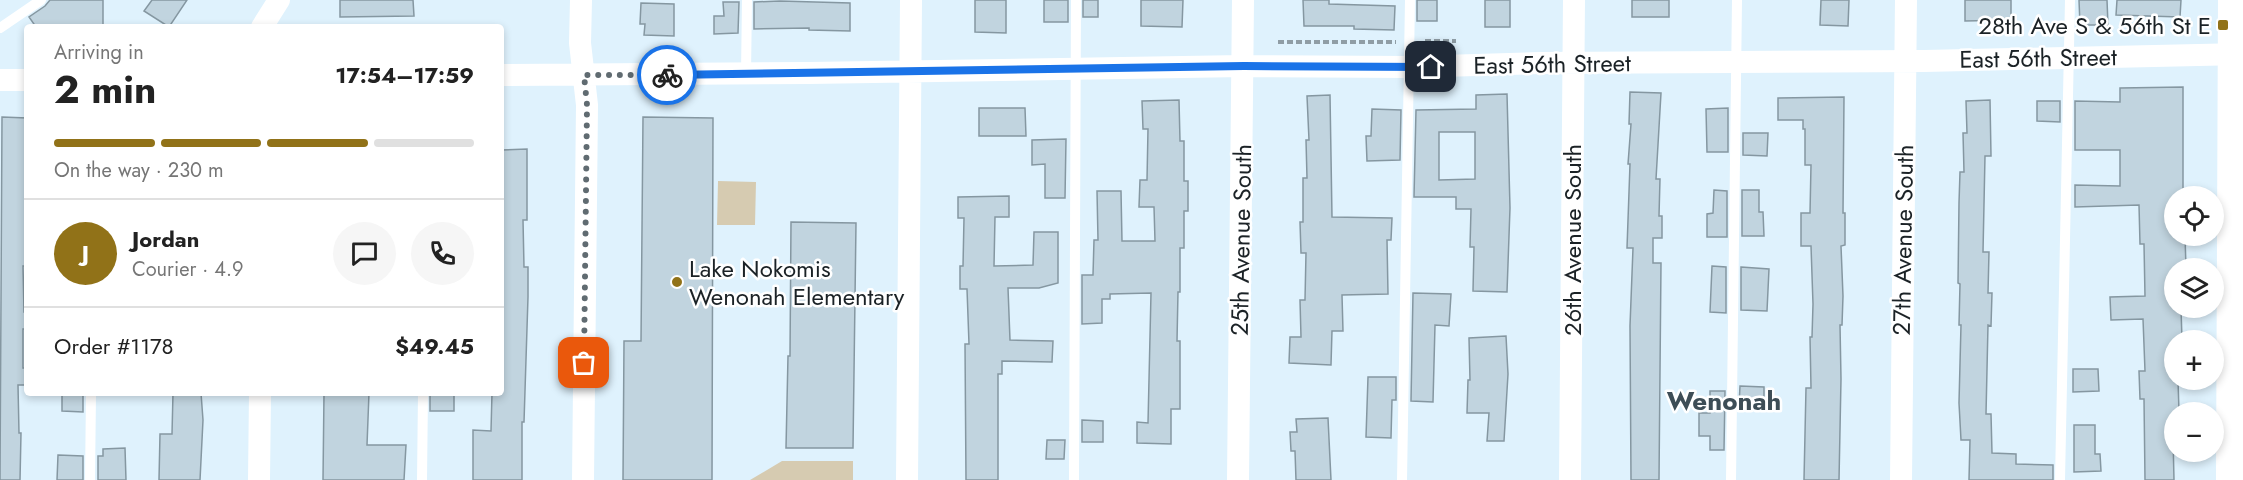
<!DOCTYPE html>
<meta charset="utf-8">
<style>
:root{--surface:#fff;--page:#f6f6f6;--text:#222;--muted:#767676;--line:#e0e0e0;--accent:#917218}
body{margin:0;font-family:Jost,sans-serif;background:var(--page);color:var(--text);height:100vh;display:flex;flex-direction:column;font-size:22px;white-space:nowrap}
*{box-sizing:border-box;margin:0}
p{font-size:20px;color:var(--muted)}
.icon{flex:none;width:33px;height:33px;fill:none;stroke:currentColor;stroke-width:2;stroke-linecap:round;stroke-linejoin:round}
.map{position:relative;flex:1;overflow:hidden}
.drawer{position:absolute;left:24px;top:24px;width:480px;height:372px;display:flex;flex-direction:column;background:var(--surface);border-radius:6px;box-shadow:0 3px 9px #0003}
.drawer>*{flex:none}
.tools{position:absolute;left:2164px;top:186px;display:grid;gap:12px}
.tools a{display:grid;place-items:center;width:60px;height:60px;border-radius:50%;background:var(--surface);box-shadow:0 3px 9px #0003;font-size:30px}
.pin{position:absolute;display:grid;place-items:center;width:51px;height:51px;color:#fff;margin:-26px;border-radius:12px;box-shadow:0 3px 9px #0006}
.courier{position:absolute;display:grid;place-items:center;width:60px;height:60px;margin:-30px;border:4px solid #1a73e8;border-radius:50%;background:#fff;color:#222;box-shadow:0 2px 8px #0007}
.head em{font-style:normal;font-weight:700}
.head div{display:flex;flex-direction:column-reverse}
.head{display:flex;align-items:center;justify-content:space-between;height:102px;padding:0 30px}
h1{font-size:39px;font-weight:700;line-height:45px}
.bar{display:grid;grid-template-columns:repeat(4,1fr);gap:9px 6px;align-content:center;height:72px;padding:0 30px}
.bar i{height:8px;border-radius:4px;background:var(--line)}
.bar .on{background:var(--accent)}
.bar p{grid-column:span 4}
.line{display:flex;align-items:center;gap:15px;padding:0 30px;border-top:2px solid var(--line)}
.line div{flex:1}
.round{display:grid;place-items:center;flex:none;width:63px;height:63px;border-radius:32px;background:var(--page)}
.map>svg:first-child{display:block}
.green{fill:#d6cbb1}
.building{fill:#c1d4df;stroke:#8597a1;stroke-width:1.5;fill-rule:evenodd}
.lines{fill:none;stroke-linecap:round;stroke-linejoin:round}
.path{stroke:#8f9da5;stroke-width:4;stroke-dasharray:6 3;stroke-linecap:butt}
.lane{stroke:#fff;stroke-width:10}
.street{stroke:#fff;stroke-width:22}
.secondary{stroke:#fff;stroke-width:32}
.done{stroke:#606b71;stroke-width:6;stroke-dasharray:0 10.8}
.route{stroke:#1a73e8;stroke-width:8}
.poi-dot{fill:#917218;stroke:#fff;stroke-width:2}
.labels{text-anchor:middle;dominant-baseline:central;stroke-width:5;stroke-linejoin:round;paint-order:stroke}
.poi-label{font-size:24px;fill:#1b2226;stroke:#fff;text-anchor:end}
.street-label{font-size:24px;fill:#1b2226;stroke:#fff}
.neighbourhood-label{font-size:26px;font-weight:bold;fill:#3d4d56;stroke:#fff}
</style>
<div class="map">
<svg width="2243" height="480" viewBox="0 0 2243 480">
<rect width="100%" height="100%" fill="#dff2fd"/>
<!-- green -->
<path class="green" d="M 718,181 L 756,182 L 755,225 L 717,225 Z
M 782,461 L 853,461 L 853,480 L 750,480 Z"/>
<!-- building -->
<path class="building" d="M 50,0 L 103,0 L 103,26 L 36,27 L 29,17 L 45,6 Z
M 152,0 L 187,0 L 169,27 L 144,11 Z
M 340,0 L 413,0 L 414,16 L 340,17 Z
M 975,0 L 1006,0 L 1006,33 L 975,32 Z
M 1044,0 L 1068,0 L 1068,22 L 1044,22 Z
M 1083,0 L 1098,0 L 1098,17 L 1083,17 Z
M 1141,0 L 1183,0 L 1182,27 L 1141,26 Z
M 1303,0 L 1329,0 L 1329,4 L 1395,6 L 1394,30 L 1354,29 L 1354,26 L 1304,26 Z
M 1417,0 L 1437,0 L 1437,21 L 1417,21 Z
M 1485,0 L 1510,0 L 1510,27 L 1485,27 Z
M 1632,0 L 1669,0 L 1669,17 L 1632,17 Z
M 1821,0 L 1849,0 L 1848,26 L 1820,25 Z
M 1965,0 L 2011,0 L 2011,20 L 1965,21 Z
M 2079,0 L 2107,0 L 2108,25 L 2080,25 Z
M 2117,0 L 2181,0 L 2180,17 L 2116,15 Z
M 780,1 L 850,3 L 850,31 L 809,30 L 809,28 L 754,29 L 754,2 Z
M 723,2 L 739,2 L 738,33 L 714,34 L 714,16 L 724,16 Z
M 641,3 L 674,4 L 674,36 L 644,35 L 645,24 L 640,24 Z
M 2183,87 L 2183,196 L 2175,196 L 2175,236 L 2185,236 L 2186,268 L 2175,268 L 2175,308 L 2181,308 L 2182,340 L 2175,340 L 2175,380 L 2178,380 L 2179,412 L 2175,412 L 2175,437 L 2173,437 L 2174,480 L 2145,480 L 2144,399 L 2140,399 L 2139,371 L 2145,371 L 2143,319 L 2111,320 L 2110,297 L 2145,296 L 2144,244 L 2140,244 L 2139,205 L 2075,207 L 2075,185 L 2120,186 L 2120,150 L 2075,150 L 2075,101 L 2120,102 L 2120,88 Z
M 1630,92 L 1661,93 L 1656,179 L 1660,179 L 1659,216 L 1662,216 L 1662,238 L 1653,238 L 1653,263 L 1661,263 L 1659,480 L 1631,480 L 1630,326 L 1633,248 L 1627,248 L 1630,164 L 1628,164 L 1631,124 L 1629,124 Z
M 1507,94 L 1510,208 L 1507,292 L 1473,291 L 1474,247 L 1470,247 L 1471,209 L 1456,209 L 1456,197 L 1414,197 L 1416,110 L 1476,109 L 1476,95 ZM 1439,132 L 1475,132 L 1475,179 L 1439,180 Z
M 1330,95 L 1332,217 L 1392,218 L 1391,240 L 1387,240 L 1388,294 L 1342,295 L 1343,331 L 1332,331 L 1331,365 L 1289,363 L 1290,337 L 1301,337 L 1300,300 L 1305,300 L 1306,253 L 1301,253 L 1300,222 L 1303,222 L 1303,178 L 1307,178 L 1306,140 L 1309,140 L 1307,96 Z
M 1844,97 L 1843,213 L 1845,213 L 1845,245 L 1841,246 L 1843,296 L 1842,325 L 1840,325 L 1841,379 L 1839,480 L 1804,480 L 1806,388 L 1811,388 L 1810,337 L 1812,337 L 1813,304 L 1811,246 L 1801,246 L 1801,213 L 1810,213 L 1811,165 L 1805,165 L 1805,129 L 1803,129 L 1803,120 L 1778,120 L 1778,98 Z
M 1179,100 L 1180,141 L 1184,141 L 1184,181 L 1188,181 L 1188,211 L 1184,211 L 1184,248 L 1180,248 L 1180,292 L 1178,292 L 1177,341 L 1180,341 L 1180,409 L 1171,409 L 1171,444 L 1137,443 L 1137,422 L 1148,423 L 1151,293 L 1110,294 L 1110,299 L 1102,299 L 1102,323 L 1082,324 L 1082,275 L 1093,275 L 1094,240 L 1098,240 L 1097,191 L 1121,191 L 1122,241 L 1155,241 L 1154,207 L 1139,207 L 1140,180 L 1147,180 L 1148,129 L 1143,129 L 1142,101 Z
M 1990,100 L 1991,156 L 1985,156 L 1983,252 L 1989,252 L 1988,293 L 1992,293 L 1991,326 L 1988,325 L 1986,414 L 1991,414 L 1992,453 L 2016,454 L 2016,464 L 2053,465 L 2053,480 L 1969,480 L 1970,440 L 1961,440 L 1959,403 L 1961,325 L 1959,325 L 1960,284 L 1958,283 L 1959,203 L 1960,172 L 1964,172 L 1963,133 L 1967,133 L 1966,101 Z
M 2037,101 L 2060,101 L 2060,122 L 2037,121 Z
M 979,108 L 1025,108 L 1026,136 L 979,136 Z
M 1728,108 L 1728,152 L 1707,152 L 1706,109 Z
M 1372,109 L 1401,110 L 1400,160 L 1367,161 L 1366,136 L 1371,136 Z
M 2,117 L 27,118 L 27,266 L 23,266 L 24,312 L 27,312 L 27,329 L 23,329 L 23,368 L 27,368 L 27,385 L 18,385 L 19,433 L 21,433 L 20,480 L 0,480 Z
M 643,117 L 713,118 L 712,480 L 623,480 L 624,341 L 641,341 Z
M 1743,133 L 1768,133 L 1767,156 L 1743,155 Z
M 1066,139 L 1065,198 L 1045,198 L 1045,164 L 1032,165 L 1032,140 Z
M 527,149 L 527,220 L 523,220 L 524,267 L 528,267 L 528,297 L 524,422 L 522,422 L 522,480 L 473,480 L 473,430 L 491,431 L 492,393 L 501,393 L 501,150 Z
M 1714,190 L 1727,191 L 1727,237 L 1707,237 L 1707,214 L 1713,213 Z
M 1742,190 L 1759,190 L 1759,212 L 1763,212 L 1764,236 L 1742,236 Z
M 1009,196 L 1009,217 L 995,217 L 994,266 L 1033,265 L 1034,232 L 1058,232 L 1058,283 L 1039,288 L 1008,288 L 1010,340 L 1053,341 L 1052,362 L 1002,361 L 1002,374 L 998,374 L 998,480 L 966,480 L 965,344 L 969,344 L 967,289 L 960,289 L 960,266 L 963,266 L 964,218 L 958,218 L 958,197 Z
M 791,222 L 856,223 L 853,448 L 786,448 L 788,356 L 790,356 Z
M 1712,266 L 1726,267 L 1726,313 L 1710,312 Z
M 1741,267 L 1769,269 L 1767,311 L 1741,310 Z
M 1413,293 L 1451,294 L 1449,326 L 1435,325 L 1433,402 L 1411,401 Z
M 1506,336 L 1508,374 L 1504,441 L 1487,441 L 1489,413 L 1467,413 L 1468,380 L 1470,380 L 1469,338 Z
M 2073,369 L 2098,369 L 2099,391 L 2073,392 Z
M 1368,377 L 1396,377 L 1396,400 L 1392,400 L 1391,438 L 1366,437 Z
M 1740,386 L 1764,387 L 1764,407 L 1739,406 Z
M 1710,391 L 1725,391 L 1724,450 L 1710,450 L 1710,436 L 1699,436 L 1699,413 L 1710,413 Z
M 173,393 L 201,393 L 203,420 L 200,480 L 159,480 L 160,434 L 172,434 Z
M 324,393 L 369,393 L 367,445 L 406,445 L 404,480 L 323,480 Z
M 430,393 L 454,393 L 454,411 L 430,411 Z
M 62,394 L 83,395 L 83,412 L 62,411 Z
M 1328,418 L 1331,480 L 1296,480 L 1295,451 L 1291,451 L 1290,432 L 1297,432 L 1296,419 Z
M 1082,420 L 1103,421 L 1103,442 L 1082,442 Z
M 2074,425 L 2095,425 L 2095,454 L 2100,454 L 2101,471 L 2074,472 Z
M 1047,440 L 1065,440 L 1064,459 L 1046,459 Z
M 125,448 L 126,480 L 98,480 L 98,456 L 103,456 L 103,449 Z
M 58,455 L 83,456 L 83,480 L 57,480 Z"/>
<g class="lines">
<!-- path -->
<path class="path" d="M 1425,41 L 1456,41
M 1278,42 L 1396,42"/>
<!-- lane -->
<path class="lane" d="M 0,28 L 41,0
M 746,74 L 747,0
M 90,480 L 91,393
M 422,480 L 423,393
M 1074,480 L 1076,0
M 1402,480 L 1410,0
M 1731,480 L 1737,0
M 2060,480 L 2070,0"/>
<!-- street -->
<path class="street" d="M 581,0 L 580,43 L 587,105 L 583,480
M 262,27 L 279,0
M 501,75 L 809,73 L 1243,66 L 1409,67 L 1540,63 L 1924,61 L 2243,54
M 0,80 L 27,80
M 259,480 L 260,393
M 907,480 L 911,0
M 1238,480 L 1243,0
M 1570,480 L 1574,0
M 1901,480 L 1906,0"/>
<!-- secondary -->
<path class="secondary" d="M 2232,480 L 2234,0"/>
</g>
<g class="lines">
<!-- done -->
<path class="done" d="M 584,363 L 587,105 L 584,75 L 667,75"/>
<!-- route -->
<path class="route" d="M 667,75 L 1244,66 L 1431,67"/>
</g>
<!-- markers -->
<g class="poi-dot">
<rect x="2217" y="19" width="12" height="12" rx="3"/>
<circle cx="677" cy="282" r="6"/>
</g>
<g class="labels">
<!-- poi labels -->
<g class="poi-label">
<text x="2211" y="25">28th Ave S &amp; 56th St E</text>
<text x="689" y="268" text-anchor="start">Lake Nokomis<tspan x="689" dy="28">Wenonah Elementary</tspan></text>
</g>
<!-- street labels -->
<g class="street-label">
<text transform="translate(2038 58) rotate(-1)">East 56th Street</text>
<text transform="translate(1552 64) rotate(-1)">East 56th Street</text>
<text transform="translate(1241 240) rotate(-89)">25th Avenue South</text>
<text transform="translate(1572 240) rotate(-90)">26th Avenue South</text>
<text transform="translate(1903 240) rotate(-89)">27th Avenue South</text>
</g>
<!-- neighbourhood labels -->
<g class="neighbourhood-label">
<text x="1724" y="401">Wenonah</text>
</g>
</g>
</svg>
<div class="tools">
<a><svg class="icon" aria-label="locate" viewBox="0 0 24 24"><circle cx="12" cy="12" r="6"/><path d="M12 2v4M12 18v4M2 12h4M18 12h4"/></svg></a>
<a><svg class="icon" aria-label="layers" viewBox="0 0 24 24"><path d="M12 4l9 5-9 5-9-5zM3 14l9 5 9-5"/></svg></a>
<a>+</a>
<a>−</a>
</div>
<div class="pin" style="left:584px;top:363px;background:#ea580c"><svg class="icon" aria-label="bag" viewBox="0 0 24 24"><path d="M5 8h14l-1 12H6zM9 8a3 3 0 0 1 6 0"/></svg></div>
<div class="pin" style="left:1431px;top:67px;background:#1f2937"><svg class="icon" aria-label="home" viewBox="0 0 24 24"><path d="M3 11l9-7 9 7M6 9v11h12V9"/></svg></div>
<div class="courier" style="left:667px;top:75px"><svg class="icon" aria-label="bike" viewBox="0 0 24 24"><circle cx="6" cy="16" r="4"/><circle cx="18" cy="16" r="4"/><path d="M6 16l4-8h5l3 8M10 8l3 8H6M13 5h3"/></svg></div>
<section class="drawer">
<div class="head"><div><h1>2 min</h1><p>Arriving in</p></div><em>17:54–17:59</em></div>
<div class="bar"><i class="on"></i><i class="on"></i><i class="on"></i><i></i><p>On the way · 230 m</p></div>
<div class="line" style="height:108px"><b class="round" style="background:var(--accent);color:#fff">J</b><div><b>Jordan</b><p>Courier · 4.9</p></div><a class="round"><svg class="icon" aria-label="chat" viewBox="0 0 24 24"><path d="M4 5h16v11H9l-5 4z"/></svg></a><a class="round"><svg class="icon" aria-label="phone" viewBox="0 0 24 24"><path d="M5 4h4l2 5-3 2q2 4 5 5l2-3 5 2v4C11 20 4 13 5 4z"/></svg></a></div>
<div class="line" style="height:78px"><div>Order #1178</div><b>$49.45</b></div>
</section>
</div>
